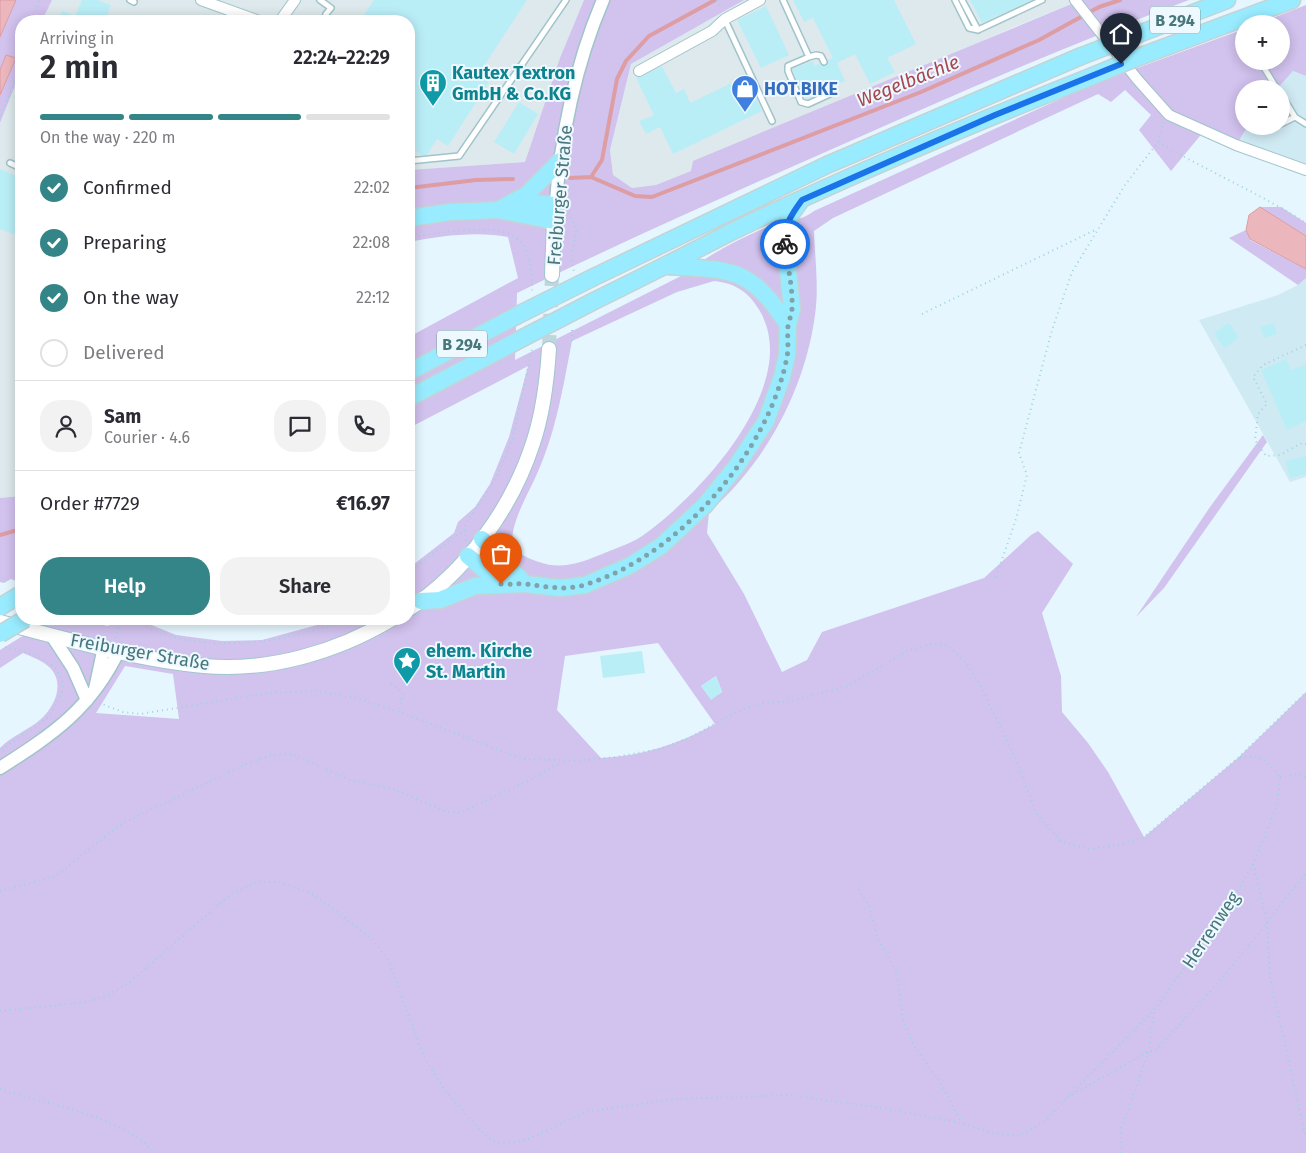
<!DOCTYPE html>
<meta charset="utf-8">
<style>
:root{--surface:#fff;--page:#f2f2f3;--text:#2b2b33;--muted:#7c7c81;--line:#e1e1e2;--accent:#348587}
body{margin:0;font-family:"Fira Sans",sans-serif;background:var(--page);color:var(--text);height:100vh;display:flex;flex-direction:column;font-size:19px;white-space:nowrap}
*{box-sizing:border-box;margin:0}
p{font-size:16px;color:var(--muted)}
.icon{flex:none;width:28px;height:28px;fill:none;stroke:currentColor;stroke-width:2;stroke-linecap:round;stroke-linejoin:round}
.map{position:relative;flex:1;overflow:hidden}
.panel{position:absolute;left:15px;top:15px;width:400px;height:610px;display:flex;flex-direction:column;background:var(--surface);border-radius:20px;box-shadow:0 2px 12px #0003}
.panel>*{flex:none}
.buttons{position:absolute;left:1235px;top:15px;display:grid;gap:10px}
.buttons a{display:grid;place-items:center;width:55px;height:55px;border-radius:50%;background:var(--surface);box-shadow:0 2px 12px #0003;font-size:25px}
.pin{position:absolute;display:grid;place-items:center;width:42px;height:42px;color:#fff;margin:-51px -21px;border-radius:50% 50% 50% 0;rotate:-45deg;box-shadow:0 0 5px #0007}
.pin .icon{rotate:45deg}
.courier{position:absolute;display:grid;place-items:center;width:50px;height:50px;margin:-25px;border:4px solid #1a73e8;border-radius:50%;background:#fff;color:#222;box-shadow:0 1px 6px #0007}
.summary em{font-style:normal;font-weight:600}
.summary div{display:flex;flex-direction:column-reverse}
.summary{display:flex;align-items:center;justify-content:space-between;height:85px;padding:0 25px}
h1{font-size:32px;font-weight:600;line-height:38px}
.bar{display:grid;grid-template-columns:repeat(4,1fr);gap:8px 5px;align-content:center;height:60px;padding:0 25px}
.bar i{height:6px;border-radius:4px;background:var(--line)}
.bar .on{background:var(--accent)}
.bar p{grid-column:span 4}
.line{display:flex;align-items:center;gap:12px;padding:0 25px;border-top:1px solid var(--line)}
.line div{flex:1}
.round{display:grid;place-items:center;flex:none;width:52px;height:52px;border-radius:20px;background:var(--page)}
ol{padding:0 25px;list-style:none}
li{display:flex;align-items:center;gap:15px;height:55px}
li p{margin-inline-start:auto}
li .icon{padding:5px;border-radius:50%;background:var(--accent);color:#fff;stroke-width:4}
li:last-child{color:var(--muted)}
li i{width:28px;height:28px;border:2px solid var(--line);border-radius:50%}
.cta{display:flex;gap:10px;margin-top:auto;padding:10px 25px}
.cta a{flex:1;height:58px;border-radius:20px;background:var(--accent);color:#fff;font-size:20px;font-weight:600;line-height:58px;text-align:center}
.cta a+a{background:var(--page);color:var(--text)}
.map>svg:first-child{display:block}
.residential{fill:#d0eaf4}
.industrial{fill:#dde9ec}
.green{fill:#d1c2ee;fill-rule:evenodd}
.water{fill:#ebb7bd;stroke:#de9ca3}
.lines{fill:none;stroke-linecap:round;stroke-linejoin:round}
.stream{stroke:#de9ca3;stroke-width:4}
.building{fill:#baeef7}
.secondary-tunnel{stroke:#bed6dd;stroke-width:14;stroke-dasharray:14 7;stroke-linecap:butt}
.service-casing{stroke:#a1c4cb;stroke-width:8}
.minor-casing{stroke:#a1c4cb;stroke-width:12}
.tertiary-casing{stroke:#a1c4cb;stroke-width:15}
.secondary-casing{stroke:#a0c7cf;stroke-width:16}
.trunk-casing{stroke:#c4d3d5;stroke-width:19}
.path{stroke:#9dd4dc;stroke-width:2;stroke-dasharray:1 4;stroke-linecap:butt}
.service{stroke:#fff;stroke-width:5}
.minor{stroke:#fff;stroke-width:10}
.tertiary{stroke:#fff;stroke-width:12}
.secondary{stroke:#fff;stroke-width:14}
.trunk{stroke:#99ecff;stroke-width:16}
.trunk-bridge-casing{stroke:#c4d3d5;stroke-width:19;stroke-linecap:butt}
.trunk-bridge{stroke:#99ecff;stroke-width:16}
.done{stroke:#7ea3a9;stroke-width:5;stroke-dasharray:0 9}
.route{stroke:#1a73e8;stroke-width:6}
.labels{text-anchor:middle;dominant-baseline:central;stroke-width:4;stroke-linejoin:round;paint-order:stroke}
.shield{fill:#eef9ff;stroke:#799da3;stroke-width:1}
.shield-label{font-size:16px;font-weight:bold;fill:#47767b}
.culture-label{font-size:18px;font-weight:bold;fill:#0d838f;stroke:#eef9ff;text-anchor:start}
.shop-label{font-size:18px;font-weight:bold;fill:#366cbe;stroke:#eef9ff;text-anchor:start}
.street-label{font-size:18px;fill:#47767b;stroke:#eef9ff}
.water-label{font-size:19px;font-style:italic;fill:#a7464f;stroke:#eef9ff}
</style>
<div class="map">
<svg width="1306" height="1153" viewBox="0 0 1306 1153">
<rect width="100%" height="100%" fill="#e5f6fe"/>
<!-- residential -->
<path class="residential" d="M 1293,71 L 1306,76 L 1306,170 L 1236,145 L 1248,126 L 1281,126 L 1281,89 L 1277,89 Z
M 1306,278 L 1306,477 L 1290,482 L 1199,320 L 1278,295 L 1298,285 Z"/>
<!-- industrial -->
<path class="industrial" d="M 52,0 L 584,0 L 560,59 L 525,162 L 409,170 L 409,21 L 42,21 Z
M 744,0 L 1081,0 L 1014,27 L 691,171 L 656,185 L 632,188 L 613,176 L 610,150 L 631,64 Z
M 21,71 L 21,496 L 0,498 L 0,123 Z"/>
<!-- green -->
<path class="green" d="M 16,0 L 52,0 L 42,21 L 21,21 L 21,71 L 0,123 L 0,37 Z
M 584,0 L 744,0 L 631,64 L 610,150 L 613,175 L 632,188 L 656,185 L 691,171 L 693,161 L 1081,0 L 1189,0 C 1067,45 949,97 830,150 C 725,196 620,243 517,293 L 515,360 L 683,275 C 710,253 743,237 774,224 C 791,217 796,224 814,211 L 1091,85 L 1244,29 L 1244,61 L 1281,61 L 1281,24 L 1257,24 L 1306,5 L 1306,76 L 1293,71 L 1277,89 L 1244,89 L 1244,126 L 1248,126 L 1236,145 L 1204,131 L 1171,171 L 1139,130 L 1151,115 L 1125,90 L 1111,102 L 1098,94 L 833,218 L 814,231 C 815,259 819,288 815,315 C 805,389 766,463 709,512 L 707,533 L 744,594 L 782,672 L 807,660 L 822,632 L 984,578 L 1031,535 L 1038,531 L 1073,564 L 1042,613 L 1061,676 L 1062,712 L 1088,743 L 1108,772 L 1144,837 L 1239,757 L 1306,692 L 1306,1153 L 0,1153 L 0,748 C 11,736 29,730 41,719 C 57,704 67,678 44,663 C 38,659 30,656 23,653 L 0,668 L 0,650 L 50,619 L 84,619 L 107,626 L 126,619 L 137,619 L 176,635 L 222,641 L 262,640 L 339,619 L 409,619 L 409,568 L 454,533 L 458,522 L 475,507 L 490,484 L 509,437 L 528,366 L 409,428 L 409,337 L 518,278 L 508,237 C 477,231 440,236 409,242 L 409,170 L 525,162 L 560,58 ZM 714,281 C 736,283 750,293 761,313 C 801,387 698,497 642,536 C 632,543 619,547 607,552 C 585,561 563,571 539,562 C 530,559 515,554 513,543 C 509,526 529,492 536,476 C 556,433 563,387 572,341 L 677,292 ZM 658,643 L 715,724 C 679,744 642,756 601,758 L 557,710 L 565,656 ZM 125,666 L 173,674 L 179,719 L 96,713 ZM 716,676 L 722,692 L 711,699 L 701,686 Z
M 1260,207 L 1281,207 L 1306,223 L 1306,236 Z
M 1246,230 L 1250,240 L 1306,269 L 1306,278 L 1298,285 L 1229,238 Z
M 1263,435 L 1267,442 L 1164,588 L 1136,617 L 1210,507 Z
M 21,496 L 21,583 L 11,579 L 4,583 L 0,582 L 0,498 Z"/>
<!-- water -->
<path class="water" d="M 0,0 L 16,0 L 0,37 Z
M 6,55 L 16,58 L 0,95 L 0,70 Z
M 1260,207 L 1306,236 L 1306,269 L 1250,239 L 1246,230 L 1249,215 Z"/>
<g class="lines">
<!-- stream -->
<path class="stream" d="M 591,177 L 635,196 L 652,197 L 921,92 L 1039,40 L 1099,7 L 1120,0
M 591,177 L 602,160 L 617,79 L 626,61 L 649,36 L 715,0
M 570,178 L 591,177
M 409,188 L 476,180 L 513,179
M 0,535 L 21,529"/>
</g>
<!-- building -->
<path class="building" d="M 82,0 L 97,0 L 111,5 L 105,21 L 57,21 L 62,11 L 75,16 Z
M 374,0 L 527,0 L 478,75 L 489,82 L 448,146 L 437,139 L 427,155 L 422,155 L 409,147 L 409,21 L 360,21 Z
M 793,0 L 894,0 L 916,44 L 887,58 L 895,72 L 870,84 L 855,54 L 837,63 L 845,81 L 838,84 L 832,82 L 830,88 L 805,99 L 792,69 L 813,61 L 815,66 L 820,63 L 826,66 L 828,60 L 833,58 L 813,18 L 804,22 Z
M 970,0 L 1032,0 L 982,23 Z
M 766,6 L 789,55 L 761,68 L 737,20 Z
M 662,66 L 676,93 L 684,89 L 690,103 L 746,76 L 762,111 L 673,154 L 660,127 L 646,134 L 639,121 L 654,115 L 636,78 Z
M 519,102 L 538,114 L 514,154 L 494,142 Z
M 0,169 L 21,178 L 21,237 L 0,229 Z
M 1274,323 L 1277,334 L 1264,338 L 1260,327 Z
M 1227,324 L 1230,324 L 1239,338 L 1224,348 L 1214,333 Z
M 1286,359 L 1291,370 L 1306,364 L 1306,421 L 1287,430 L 1261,370 Z
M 1306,456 L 1306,474 L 1290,478 L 1285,461 Z
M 642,651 L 645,673 L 603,678 L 600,656 Z
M 716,676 L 722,692 L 711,700 L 701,686 Z"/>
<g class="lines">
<!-- secondary-tunnel -->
<path class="secondary-tunnel" d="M 549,349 L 552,275"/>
<defs>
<path id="service" d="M 130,0 L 134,2
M 320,0 L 331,8 L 326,14
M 783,0 L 809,57 L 788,66 L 788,71 L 801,102 L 808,104 L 834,92 L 834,86
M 955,0 L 969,28 L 978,30
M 962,0 L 978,30 L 1042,0
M 725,20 L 772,121
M 809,57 L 816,55 L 821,56 L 824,62
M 1260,61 L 1277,89
M 1281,94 L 1295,117 L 1306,124
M 1281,124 L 1295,117
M 409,161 L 459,156 L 566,0
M 10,163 L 21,168"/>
<path id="minor" d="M 201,0 L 259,21
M 1075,0 L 1137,79 L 1169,115 L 1236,145 L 1306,170
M 280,21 L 295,0
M 639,71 L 712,31 L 725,19 L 760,0"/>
<path id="tertiary" d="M 555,213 C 560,140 574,68 603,0
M 52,636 L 73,668 L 87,700
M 95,689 L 104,647
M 0,768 C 53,734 91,709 119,650"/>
<path id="secondary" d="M 552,275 L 554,221
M 409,609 C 466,572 512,508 533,443 C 543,413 547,381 549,349
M 0,622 C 65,639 138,660 204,666 C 269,672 337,652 392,619"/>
<path id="trunk" d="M 1123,40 L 1227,0
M 1136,58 L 1292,0
M 514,202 L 555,205
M 498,210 L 526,195 L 560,161
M 409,218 L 450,212 L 498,210 L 554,221
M 667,266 C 733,270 750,267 788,325
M 594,277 L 827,165 L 1079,57
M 594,301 C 639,279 684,256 729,233 C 847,176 969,125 1090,77
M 409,372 L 516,316
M 409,398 L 515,342
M 482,539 L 525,584
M 468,556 L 501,584
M 421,601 L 440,600 L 475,586 L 525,584 L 560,588 L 585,585 L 629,566 L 661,546 L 705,505 L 735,468 L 766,421 L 782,377 L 787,355 L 788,325 L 792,309 L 784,232 L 791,214 L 801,200
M 0,607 L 21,594"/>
</defs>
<!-- service casing -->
<use href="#service" class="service-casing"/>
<!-- minor casing -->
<use href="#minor" class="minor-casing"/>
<!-- tertiary casing -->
<use href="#tertiary" class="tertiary-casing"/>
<!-- secondary casing -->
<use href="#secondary" class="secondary-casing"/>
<!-- trunk casing -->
<use href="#trunk" class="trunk-casing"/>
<!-- path -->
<path class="path" d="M 717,0 L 721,8
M 33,21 L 39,0
M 0,115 L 21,70
M 1158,142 C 1207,171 1259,193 1306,223
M 568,213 L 577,229 L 571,258 L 574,272
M 409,238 C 433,233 501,221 519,240 C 531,252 532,275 532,291
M 922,314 L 1095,230
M 572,341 L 572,327
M 1306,345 L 1263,365 L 1253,377 L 1267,404 L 1258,414 L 1255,440 L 1266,456 L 1280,455 L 1302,443 L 1306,444
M 466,541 L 465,525 L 496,478 L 512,441 L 532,349
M 409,573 L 454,537 L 463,532
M 996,577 L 1016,519 L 1027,475 L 1019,453 L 1052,330 L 1072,272 L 1125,185 L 1158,142 L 1163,122
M 115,638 L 120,623 L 129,619 C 144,625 157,634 172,637 C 217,647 261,644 306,633 C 319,629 334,626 346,619
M 391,684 L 403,693 L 399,711
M 99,703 L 123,712 L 140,714 L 269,693 L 318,691 L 355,698 L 399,712 L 523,759 L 578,761 L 615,757 L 660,749 L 689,738 L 738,711 L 761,703 L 791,701 L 848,686 L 907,651 L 932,644 L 946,645 L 964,660 L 982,688 L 1020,769 L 1036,814 L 1061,841 L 1088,849 L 1119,845 L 1144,837 L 1239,757 L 1306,692
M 3,751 C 11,739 30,732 41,723 C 49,717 55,708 59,699 C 75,664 30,652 5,647
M 1280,777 L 1296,774 L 1306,777
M 1253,864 L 1267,922 L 1270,978 L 1305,1134
M 858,889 L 869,906 L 878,939 L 897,972 L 903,1019 L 914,1046 L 940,1082 L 962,1123
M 0,891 L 56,876 L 121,824 L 246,764 L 273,755 L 292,754 L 350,780 L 393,789 L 447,812 L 461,812 L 526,782 L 560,763
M 0,1011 L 88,1002 L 110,994 L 130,982 L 231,894 L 258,882 L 280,882 L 315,895 L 371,938 L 389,962 L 423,1055 L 444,1089 L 480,1130 L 490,1139 L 500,1143 L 516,1142 L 530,1138 L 586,1112 L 676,1099 L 789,1095 L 876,1107 L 962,1123 L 993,1133 L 1019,1136 L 1046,1120 L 1068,1097 L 1149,1051 L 1155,1051 L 1227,973 L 1306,873
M 0,1089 C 48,1105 120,1115 155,1153
M 1070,1095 L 1154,1010 L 1229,906 L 1253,864 L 1277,806 L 1280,777 C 1267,761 1262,754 1240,757
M 1120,1153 L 1121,1129 L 1149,1051 L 1154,1011"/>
<!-- service -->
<use href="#service" class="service"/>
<!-- minor -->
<use href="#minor" class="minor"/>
<!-- tertiary -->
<use href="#tertiary" class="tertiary"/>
<!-- secondary -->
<use href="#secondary" class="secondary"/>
<!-- trunk -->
<use href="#trunk" class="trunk"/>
<defs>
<path id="trunk-bridge" d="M 1079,57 L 1123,40
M 1090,77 L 1136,58
M 516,316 L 594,277
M 515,342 L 594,301
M 0,634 L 25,619"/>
</defs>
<!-- trunk-bridge casing -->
<use href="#trunk-bridge" class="trunk-bridge-casing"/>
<!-- trunk-bridge -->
<use href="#trunk-bridge" class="trunk-bridge"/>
</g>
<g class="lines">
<!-- done -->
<path class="done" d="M 501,584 C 510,585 518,583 527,584 C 547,587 567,591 587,584 C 680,555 769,451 787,357 C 789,347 787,336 788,326 C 789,320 792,314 792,308 C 793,286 787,265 785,244"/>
<!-- route -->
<path class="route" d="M 785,244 C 784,225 791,215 802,200 L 995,115 L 1121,64"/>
</g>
<!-- icons -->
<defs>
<symbol id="building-pin" viewBox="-11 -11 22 30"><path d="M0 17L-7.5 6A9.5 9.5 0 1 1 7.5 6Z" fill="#0f9aa8" stroke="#eef9ff"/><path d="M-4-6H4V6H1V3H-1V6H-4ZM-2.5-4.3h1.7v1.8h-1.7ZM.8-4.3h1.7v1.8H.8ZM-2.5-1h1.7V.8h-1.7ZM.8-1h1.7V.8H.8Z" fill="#fff"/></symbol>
<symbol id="shop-pin" viewBox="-11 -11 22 30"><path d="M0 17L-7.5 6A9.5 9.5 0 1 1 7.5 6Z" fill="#3f7fe0" stroke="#eef9ff"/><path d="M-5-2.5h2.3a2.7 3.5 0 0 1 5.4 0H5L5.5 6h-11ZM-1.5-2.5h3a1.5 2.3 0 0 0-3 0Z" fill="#fff"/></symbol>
<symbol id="sight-pin" viewBox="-11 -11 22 30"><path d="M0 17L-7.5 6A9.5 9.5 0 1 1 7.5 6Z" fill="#0f9aa8" stroke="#eef9ff"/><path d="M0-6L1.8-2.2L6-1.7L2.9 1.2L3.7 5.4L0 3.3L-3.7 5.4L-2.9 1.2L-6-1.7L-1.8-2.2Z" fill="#fff"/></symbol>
</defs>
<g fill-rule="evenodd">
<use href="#building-pin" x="417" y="67" width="32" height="43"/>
<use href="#shop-pin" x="729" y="73" width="32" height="43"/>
<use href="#sight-pin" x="391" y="645" width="32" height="43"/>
</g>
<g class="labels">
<!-- shield labels -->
<g class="shield">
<rect x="1150" y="6.5" width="50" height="27" rx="4"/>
<rect x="437" y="330.5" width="50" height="27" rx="4"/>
</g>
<g class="shield-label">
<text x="1175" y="20">B 294</text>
<text x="462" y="344">B 294</text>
</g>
<!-- culture labels -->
<g class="culture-label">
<text x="452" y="73">Kautex Textron<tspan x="452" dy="21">GmbH &amp; Co.KG</tspan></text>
<text x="426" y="651">ehem. Kirche<tspan x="426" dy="21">St. Martin</tspan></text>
</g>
<!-- shop labels -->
<g class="shop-label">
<text x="764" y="89">HOT.BIKE</text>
</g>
<!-- street labels -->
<g class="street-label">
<text transform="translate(560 195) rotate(-85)">Freiburger Straße</text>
<text transform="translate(140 652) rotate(10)">Freiburger Straße</text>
<text transform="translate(1211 930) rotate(-56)">Herrenweg</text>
</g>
<!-- water labels -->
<g class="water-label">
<text transform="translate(908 81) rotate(-22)">Wegelbächle</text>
</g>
</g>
</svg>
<div class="buttons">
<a>+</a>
<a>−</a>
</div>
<div class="pin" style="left:501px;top:584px;background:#ea580c"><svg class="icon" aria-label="bag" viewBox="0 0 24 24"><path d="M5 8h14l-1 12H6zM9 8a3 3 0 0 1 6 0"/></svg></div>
<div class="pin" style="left:1121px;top:64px;background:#1f2937"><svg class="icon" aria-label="home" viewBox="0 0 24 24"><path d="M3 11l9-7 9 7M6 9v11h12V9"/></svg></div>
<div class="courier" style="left:785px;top:244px"><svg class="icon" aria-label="bike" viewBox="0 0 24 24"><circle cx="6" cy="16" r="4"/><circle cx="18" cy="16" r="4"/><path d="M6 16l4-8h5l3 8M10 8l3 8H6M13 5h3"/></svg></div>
<section class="panel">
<div class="summary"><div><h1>2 min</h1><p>Arriving in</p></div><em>22:24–22:29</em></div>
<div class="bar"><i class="on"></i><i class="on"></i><i class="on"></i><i></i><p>On the way · 220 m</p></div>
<ol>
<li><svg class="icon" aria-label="check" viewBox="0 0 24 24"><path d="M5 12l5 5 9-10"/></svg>Confirmed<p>22:02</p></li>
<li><svg class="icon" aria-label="check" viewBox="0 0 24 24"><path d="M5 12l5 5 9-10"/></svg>Preparing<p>22:08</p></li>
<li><svg class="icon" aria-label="check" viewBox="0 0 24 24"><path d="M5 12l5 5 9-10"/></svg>On the way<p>22:12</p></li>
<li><i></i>Delivered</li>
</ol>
<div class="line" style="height:90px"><a class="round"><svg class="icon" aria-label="person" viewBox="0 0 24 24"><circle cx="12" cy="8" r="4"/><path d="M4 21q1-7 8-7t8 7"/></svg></a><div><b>Sam</b><p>Courier · 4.6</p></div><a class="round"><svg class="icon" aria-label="chat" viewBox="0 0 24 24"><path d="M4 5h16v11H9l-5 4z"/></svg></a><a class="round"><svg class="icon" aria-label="phone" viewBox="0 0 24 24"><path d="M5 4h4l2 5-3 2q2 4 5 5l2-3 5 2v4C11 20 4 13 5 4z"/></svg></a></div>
<div class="line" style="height:65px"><div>Order #7729</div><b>€16.97</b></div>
<div class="cta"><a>Help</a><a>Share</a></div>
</section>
</div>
